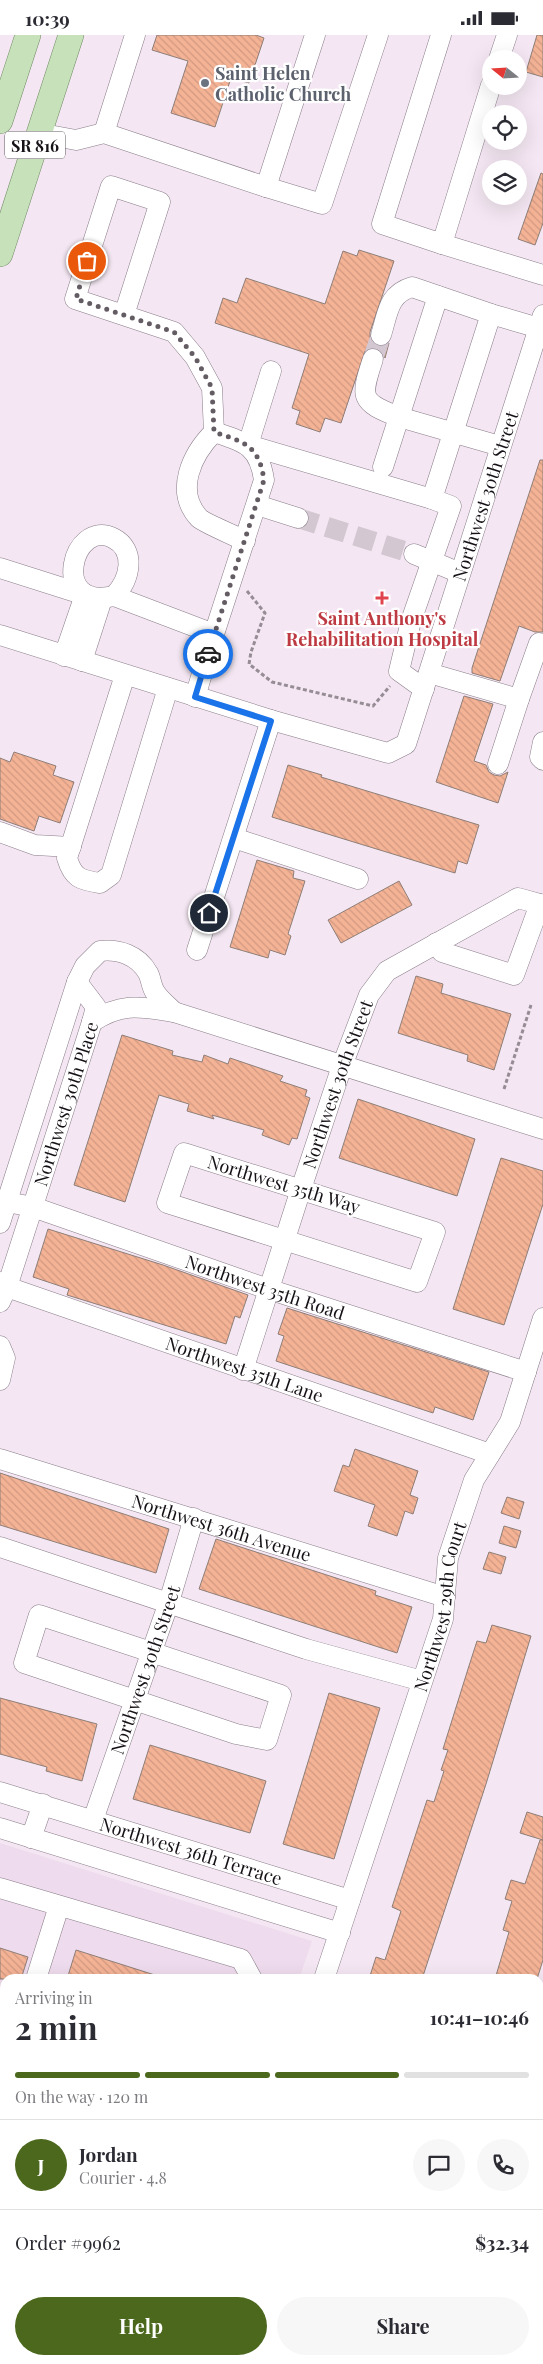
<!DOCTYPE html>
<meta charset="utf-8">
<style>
:root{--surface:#fff;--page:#f7f7f7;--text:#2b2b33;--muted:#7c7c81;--line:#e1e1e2;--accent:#4b681c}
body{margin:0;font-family:"Playfair Display",serif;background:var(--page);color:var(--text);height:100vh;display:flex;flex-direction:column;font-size:19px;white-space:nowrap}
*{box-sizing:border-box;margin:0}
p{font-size:16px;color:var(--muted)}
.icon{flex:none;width:28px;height:28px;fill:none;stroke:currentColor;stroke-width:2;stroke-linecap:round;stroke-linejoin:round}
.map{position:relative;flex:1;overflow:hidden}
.drawer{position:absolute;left:0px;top:1939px;width:544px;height:391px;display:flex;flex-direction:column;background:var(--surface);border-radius:15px 15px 0 0;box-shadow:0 5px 20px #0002}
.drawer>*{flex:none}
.needle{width:32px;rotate:288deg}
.controls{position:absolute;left:482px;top:15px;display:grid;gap:10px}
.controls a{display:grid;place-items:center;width:45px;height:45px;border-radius:50%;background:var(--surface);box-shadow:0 5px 20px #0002;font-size:25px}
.pin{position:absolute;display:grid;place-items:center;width:42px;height:42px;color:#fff;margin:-21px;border:2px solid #fff;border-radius:50%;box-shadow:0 1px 5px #0007}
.courier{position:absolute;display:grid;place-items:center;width:50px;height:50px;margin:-25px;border:4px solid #1a73e8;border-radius:50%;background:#fff;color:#222;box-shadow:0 1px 6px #0007}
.summary em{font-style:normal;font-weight:700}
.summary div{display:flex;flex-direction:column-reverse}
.summary{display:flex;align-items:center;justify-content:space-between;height:85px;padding:0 15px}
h1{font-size:32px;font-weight:700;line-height:38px}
.bar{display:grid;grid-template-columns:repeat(4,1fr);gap:8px 5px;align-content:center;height:60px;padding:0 15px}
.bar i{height:6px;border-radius:4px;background:var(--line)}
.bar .on{background:var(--accent)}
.bar p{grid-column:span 4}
.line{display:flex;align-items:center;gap:12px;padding:0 15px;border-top:1px solid var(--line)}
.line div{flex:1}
.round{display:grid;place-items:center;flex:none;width:52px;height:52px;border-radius:26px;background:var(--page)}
.button{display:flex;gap:10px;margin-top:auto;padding:10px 15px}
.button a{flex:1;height:58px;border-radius:30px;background:var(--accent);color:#fff;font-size:20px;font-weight:700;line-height:58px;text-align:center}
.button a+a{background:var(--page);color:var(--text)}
.status{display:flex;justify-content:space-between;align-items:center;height:35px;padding:0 25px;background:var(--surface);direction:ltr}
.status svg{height:14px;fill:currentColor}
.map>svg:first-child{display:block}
.built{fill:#eedbed}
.building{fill:url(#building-back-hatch);stroke:#8e7e77}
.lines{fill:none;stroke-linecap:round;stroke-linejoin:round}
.minor-tunnel{stroke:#d3c7d2;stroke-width:20;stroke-dasharray:20 10;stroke-linecap:butt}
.minor-casing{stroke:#897d88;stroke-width:21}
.major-casing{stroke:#708b64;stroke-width:26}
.path{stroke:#968c95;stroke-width:3;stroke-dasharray:4 2.5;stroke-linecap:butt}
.minor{stroke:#fff;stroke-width:20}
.major{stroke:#c7e1bb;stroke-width:25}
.done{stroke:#645c63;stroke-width:5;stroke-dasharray:0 9}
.route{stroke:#1a73e8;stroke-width:6}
.worship-dot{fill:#6b7280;stroke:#fff;stroke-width:2}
.health-dot{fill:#e0444e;stroke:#fff;stroke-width:2}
.labels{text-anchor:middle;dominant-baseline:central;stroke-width:4.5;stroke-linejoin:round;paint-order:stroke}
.shield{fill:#fff;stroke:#5c585c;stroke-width:1}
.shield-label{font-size:16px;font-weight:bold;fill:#161116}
.worship-label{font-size:18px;font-weight:bold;fill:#5b616d;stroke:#fff;text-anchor:start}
.street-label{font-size:18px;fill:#161116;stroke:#fff}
.health-label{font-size:18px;font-weight:bold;fill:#be3a42;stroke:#fff}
</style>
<div class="status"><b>10:39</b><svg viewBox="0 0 49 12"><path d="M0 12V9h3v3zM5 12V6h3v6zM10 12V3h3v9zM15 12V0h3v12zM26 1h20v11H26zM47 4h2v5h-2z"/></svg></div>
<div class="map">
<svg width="543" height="2329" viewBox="0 0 543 2329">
<defs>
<pattern id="building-back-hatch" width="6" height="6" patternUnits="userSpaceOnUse" patternTransform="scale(1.25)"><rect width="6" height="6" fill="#f5b396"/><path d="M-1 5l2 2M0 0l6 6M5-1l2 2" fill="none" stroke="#d19981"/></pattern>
</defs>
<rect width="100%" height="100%" fill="#f4e7f3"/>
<!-- built -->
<path class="built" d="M 0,1808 L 312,1906 L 299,1944 L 5,1944 L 5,2325 L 172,2325 L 171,2329 L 0,2329 Z"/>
<!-- building -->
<path class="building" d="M 157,0 L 256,0 L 264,3 L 249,48 L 231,43 L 215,92 L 171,78 L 188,26 L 152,15 Z
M 537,0 L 543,0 L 543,42 L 526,37 Z
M 541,138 L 543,139 L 543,188 L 535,210 L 518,204 Z
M 359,215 L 394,226 L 370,297 L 370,303 L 377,311 L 383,312 L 389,308 L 385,323 L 382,316 L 377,313 L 370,313 L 365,316 L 341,388 L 325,383 L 320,397 L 296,389 L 300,376 L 292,373 L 309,319 L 215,288 L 223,263 L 237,268 L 246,243 L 325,269 L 343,216 L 357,221 Z
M 540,425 L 543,425 L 543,597 L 535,597 L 519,591 L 500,646 L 472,638 L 472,633 Z
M 464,661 L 493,669 L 474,726 L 486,730 L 489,737 L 494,740 L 500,741 L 508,737 L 498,768 L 436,747 Z
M 14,717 L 56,731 L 53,740 L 74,747 L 60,788 L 39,781 L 34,796 L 0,784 L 0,723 L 10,727 Z
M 288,730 L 322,740 L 321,742 L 479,790 L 467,829 L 458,826 L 455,838 L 272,782 Z
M 257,825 L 294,836 L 293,843 L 305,846 L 288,899 L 291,901 L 285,920 L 270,915 L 268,923 L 230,912 Z
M 399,846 L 412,870 L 341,908 L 328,885 Z
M 416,941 L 443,949 L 441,958 L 511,979 L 494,1035 L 467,1026 L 468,1020 L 398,998 Z
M 122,1000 L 173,1016 L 172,1020 L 202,1027 L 204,1020 L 228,1029 L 230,1023 L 283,1041 L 280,1046 L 307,1055 L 305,1061 L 310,1063 L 297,1104 L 292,1103 L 289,1110 L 262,1100 L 264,1095 L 212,1080 L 214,1084 L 187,1076 L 189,1069 L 159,1060 L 125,1167 L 74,1150 Z
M 358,1064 L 475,1104 L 457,1161 L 339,1123 Z
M 501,1123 L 543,1136 L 543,1169 L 504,1290 L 453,1274 Z
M 48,1194 L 163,1230 L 248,1260 L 240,1283 L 235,1281 L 226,1309 L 67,1260 L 69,1254 L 33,1242 Z
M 287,1273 L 489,1337 L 473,1385 L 435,1372 L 433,1378 L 276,1326 L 284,1301 L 278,1299 Z
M 355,1414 L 418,1436 L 410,1460 L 418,1463 L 413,1479 L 405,1476 L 397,1501 L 368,1491 L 375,1470 L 334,1456 L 343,1430 L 349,1432 Z
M 0,1438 L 169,1494 L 156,1538 L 0,1490 Z
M 507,1462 L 524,1467 L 519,1484 L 501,1478 Z
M 504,1491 L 521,1496 L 516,1513 L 499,1508 Z
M 216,1504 L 376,1556 L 375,1560 L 412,1572 L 397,1618 L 199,1554 Z
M 489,1517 L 506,1522 L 501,1539 L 483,1534 Z
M 492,1590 L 531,1601 L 486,1749 L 422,1944 L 369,1944 L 376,1922 L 385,1925 L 401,1876 L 392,1872 L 427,1765 L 434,1767 L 444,1736 L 441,1735 L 448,1715 L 443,1714 L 468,1634 L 477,1606 L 486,1608 Z
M 329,1658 L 380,1673 L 334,1824 L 283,1809 Z
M 0,1663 L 97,1689 L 82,1746 L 46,1736 L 47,1732 L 0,1719 Z
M 150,1710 L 266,1746 L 250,1798 L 133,1764 Z
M 527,1777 L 543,1782 L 543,1925 L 537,1944 L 495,1944 L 509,1897 L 503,1895 L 512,1866 L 505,1864 L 511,1845 L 525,1849 L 540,1805 L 543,1805 L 520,1798 Z
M 0,1913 L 28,1922 L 21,1944 L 0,1944 Z
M 76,1915 L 158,1941 L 157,1944 L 67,1944 Z"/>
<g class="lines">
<!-- minor-tunnel -->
<path class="minor-tunnel" d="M 373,324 L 381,300
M 298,483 L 414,519"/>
<defs>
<g id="minor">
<path d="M 315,0 L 266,152 L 322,169 L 378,0"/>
<path d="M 441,0 L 382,189 L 442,209 L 491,50"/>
<path d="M 499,24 L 507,0"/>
<path d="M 38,98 L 76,105 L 104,98 L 266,152"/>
<path d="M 104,98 L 135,0"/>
<path d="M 442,209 L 543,240"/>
<path d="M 124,280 L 160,167 L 111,151 L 75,264 L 174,297 L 195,322 L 212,353 L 214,397 C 192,419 174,456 199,483 C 204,488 236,501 245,506"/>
<path d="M 381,300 C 388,278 388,259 412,252 L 491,279"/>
<path d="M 373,324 C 360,363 360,367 399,382 L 438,261"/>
<path d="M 271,336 L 248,410 L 432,464"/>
<path d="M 214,397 C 244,407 259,410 264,445 L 214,599"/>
<path d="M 383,432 L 399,382 L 500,411"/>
<path d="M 257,470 L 298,483"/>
<path d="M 414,519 L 460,538"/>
<path d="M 0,533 L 85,560 L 64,621"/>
<path d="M 114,561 C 130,545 137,515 113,503 C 73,482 48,576 114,561 L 214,599 L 195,662"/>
<path id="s1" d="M 0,600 L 271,685 L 388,718 L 406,709 L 543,280"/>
<path d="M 82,626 L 102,564"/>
<path d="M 429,638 L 519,664 L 539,608"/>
<path d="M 125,640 L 67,823 C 73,843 80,845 100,848 L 111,840 L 168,653"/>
<path d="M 424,654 L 399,636 L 411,586 L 451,471 L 432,464 L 491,279 L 539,293"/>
<path d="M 543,707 L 540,722 L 543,725"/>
<path d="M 498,729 L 519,664"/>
<path d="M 0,797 L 35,810 L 71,812"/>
<path d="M 234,803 L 358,844"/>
<path d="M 436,908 L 442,917 L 514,940 L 540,869"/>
<path d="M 197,915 L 271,685"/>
<path d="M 77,947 L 96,972 L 92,987"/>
<path d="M 184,1118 L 435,1197 L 417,1247 L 167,1168 Z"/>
<path id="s2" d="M 7,1167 L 33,1172 L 268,1254 L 526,1337"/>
<path d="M 0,1188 L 77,947 L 85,931 L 100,916 C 119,914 138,920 148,938 C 151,943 151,951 155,957 C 159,964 168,971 174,977"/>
<path id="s3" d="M 0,1247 L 7,1252 L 490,1419"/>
<path id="s4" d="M 0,1267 L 7,1252 L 92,987 C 122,967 141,972 174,977 L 543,1094"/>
<path d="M 0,1311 L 5,1323 L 0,1345"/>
<path id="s5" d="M 243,1335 L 301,1154 L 342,1031 L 369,960 L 387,936 L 518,863 L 543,870"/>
<path id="s6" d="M 0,1424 L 445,1562"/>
<path d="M 0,1512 L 306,1614 L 422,1646"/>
<path d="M 39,1580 L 281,1660 L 267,1705 L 236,1699 L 24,1628 Z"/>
<path id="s7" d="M 0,1757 L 350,1865"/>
<path id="s8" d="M 93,1785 L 169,1567 L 194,1483"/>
<path d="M 0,1793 L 340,1898"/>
<path d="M 31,1803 L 43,1769"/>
<path d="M 0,1853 L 241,1924 L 252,1944"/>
<path d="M 36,1944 L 59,1871"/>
<path id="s9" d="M 324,1944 L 443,1584 L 448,1523 L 474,1445 L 510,1387 L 543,1283"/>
<path d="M 0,2067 L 5,2068"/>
<path d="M 539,2078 L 543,2065"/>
<path d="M 47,2329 L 47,2325"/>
<path d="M 196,2329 L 198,2325"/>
<path d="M 449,2329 L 450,2325"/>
<path d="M 470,2329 L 471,2325"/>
</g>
<path id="major" d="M 0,86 L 28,0
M 0,219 L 71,0"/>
</defs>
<!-- minor casing -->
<use href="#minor" class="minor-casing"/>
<!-- major casing -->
<use href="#major" class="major-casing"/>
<!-- path -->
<path class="path" d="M 247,556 L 265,578 L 251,617 L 249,629 L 272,647 L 373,671 L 390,651
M 504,1054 L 531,970"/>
<!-- minor -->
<use href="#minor" class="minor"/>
<!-- major -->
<use href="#major" class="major"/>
</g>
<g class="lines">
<!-- done -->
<path class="done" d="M 87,226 L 76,264 L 174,297 L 195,322 L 212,353 L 214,397 C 244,407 259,410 264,445 L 208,619"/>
<!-- route -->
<path class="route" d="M 208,619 L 195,662 L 271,686 L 209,878"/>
</g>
<!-- markers -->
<circle class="worship-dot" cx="205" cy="48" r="5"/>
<path class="health-dot" d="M379.5 555.5h5v5h5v5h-5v5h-5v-5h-5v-5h5z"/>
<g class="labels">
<!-- shield labels -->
<rect class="shield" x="5" y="96.5" width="60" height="27" rx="4"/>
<g class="shield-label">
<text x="35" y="110">SR 816</text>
</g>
<!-- worship labels -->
<g class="worship-label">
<text x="215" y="38">Saint Helen<tspan x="215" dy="21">Catholic Church</tspan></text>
</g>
<!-- street labels -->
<g class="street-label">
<text stroke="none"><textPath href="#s1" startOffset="686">Northwest 30th Street</textPath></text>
<text stroke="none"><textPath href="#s5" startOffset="301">Northwest 30th Street</textPath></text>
<text stroke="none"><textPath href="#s4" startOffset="209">Northwest 30th Place</textPath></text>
<text transform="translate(284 1149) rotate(17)">Northwest 35th Way</text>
<text stroke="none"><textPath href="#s2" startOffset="272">Northwest 35th Road</textPath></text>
<text stroke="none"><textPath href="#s3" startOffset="260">Northwest 35th Lane</textPath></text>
<text stroke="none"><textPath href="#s6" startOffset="232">Northwest 36th Avenue</textPath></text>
<text stroke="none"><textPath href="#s9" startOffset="391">Northwest 29th Court</textPath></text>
<text stroke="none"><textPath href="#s8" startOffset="159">Northwest 30th Street</textPath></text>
<text stroke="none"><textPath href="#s7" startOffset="200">Northwest 36th Terrace</textPath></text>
</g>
<!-- health labels -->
<g class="health-label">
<text x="382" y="583">Saint Anthony's<tspan x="382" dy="21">Rehabilitation Hospital</tspan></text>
</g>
</g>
</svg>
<div class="controls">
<a><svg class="needle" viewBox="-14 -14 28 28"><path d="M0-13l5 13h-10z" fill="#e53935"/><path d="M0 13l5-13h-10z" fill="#7c7c81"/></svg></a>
<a><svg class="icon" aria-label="locate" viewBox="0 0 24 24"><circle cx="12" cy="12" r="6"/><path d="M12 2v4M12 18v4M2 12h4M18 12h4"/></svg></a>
<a><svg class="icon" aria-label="layers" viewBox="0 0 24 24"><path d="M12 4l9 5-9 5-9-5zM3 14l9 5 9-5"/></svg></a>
</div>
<div class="pin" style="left:87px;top:226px;background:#ea580c"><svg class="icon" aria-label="bag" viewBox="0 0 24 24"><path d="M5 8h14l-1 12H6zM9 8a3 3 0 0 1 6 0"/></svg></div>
<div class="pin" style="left:209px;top:878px;background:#1f2937"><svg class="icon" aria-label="home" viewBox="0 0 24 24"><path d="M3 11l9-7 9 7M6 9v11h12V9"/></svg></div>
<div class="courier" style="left:208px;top:619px"><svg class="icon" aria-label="car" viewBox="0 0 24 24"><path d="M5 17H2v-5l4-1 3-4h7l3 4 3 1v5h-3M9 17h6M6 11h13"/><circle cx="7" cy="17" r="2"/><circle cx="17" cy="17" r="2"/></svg></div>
<section class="drawer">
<div class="summary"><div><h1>2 min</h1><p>Arriving in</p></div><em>10:41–10:46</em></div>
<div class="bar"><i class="on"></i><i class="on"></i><i class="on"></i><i></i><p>On the way · 120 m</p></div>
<div class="line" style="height:90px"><b class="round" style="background:var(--accent);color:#fff">J</b><div><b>Jordan</b><p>Courier · 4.8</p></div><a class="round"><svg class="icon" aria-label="chat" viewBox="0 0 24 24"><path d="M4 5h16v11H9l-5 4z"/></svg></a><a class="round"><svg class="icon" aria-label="phone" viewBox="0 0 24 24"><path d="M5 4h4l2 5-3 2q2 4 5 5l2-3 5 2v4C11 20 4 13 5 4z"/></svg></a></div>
<div class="line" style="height:65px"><div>Order #9962</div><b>$32.34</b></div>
<div class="button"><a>Help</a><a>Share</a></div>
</section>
</div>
